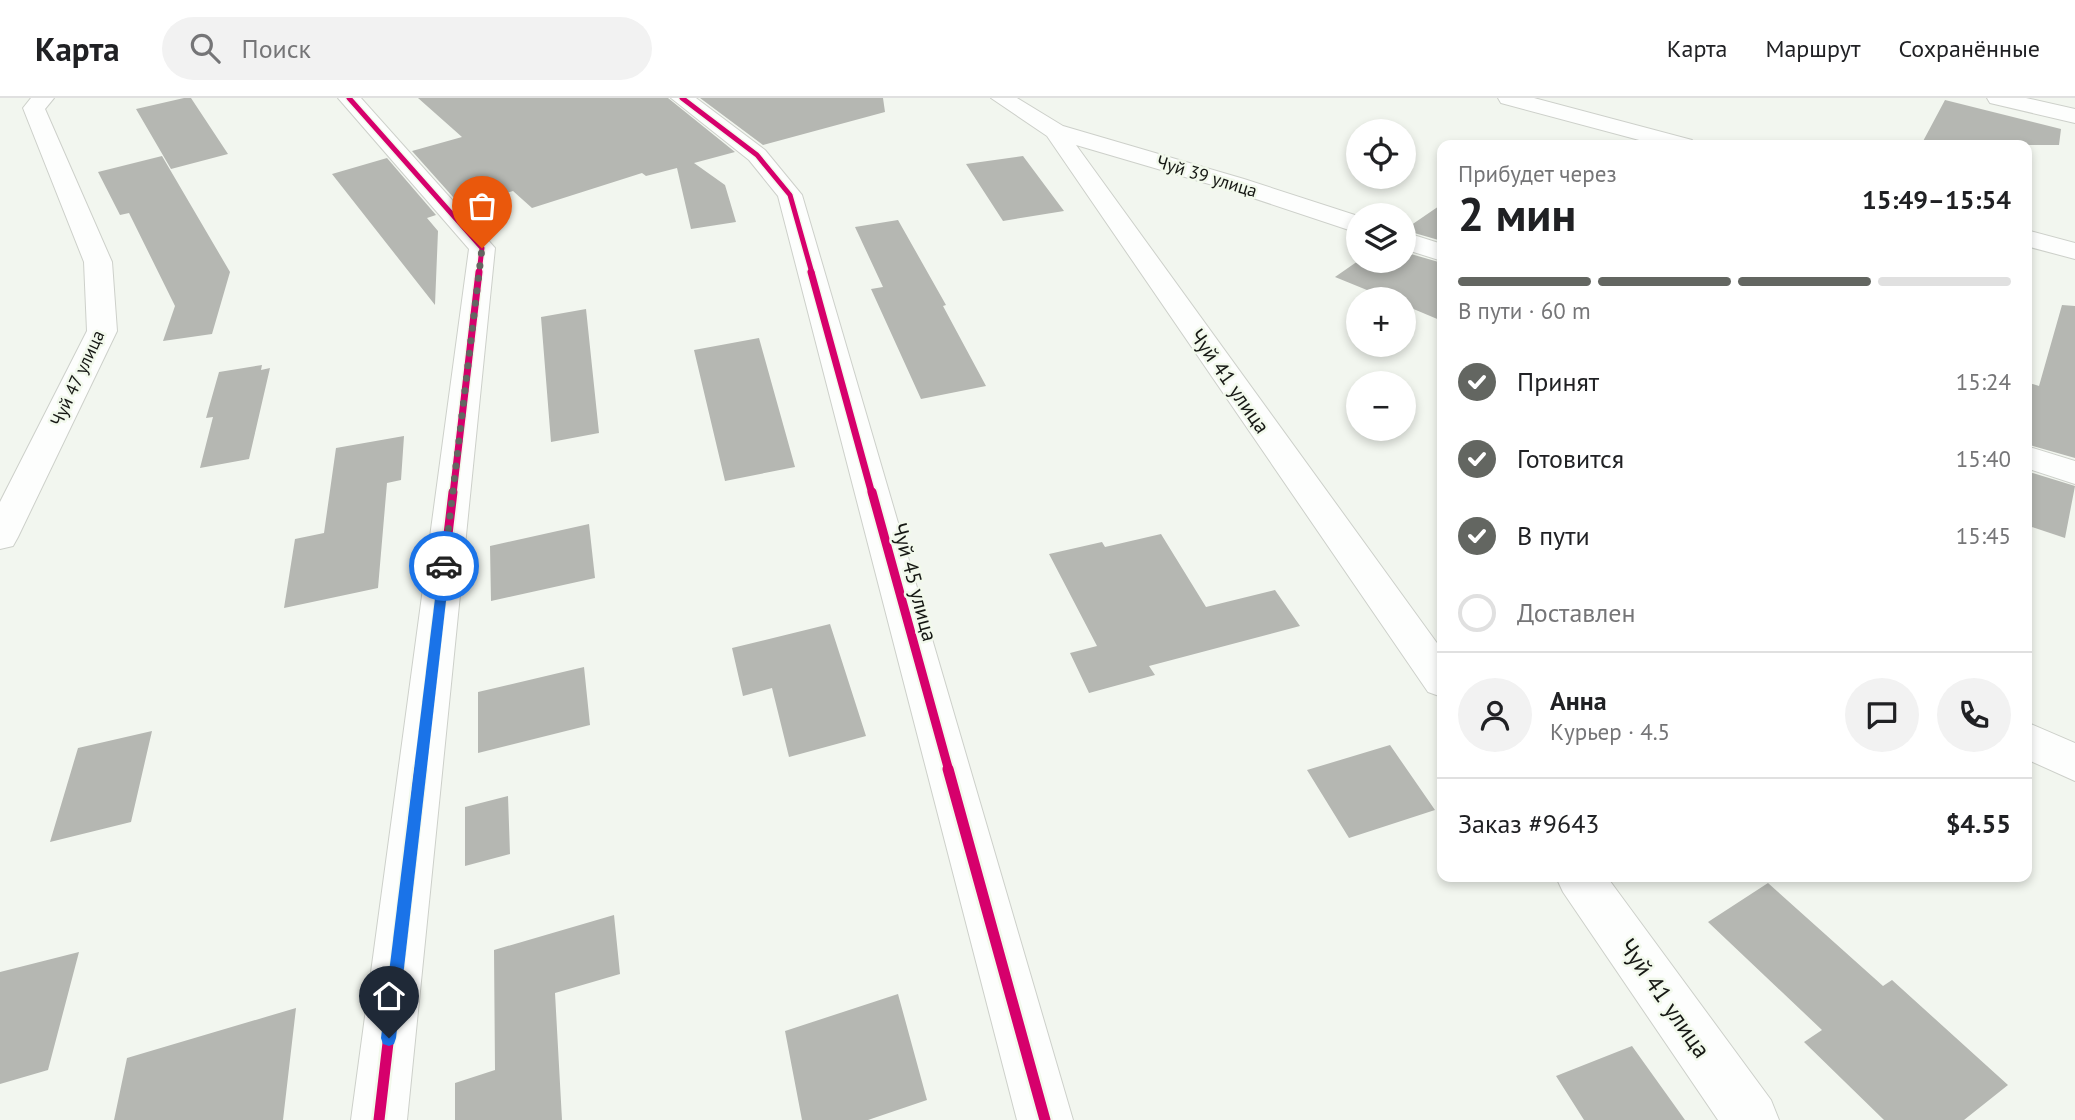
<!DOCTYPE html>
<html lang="ru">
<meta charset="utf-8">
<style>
:root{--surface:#fff;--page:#f2f2f2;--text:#202124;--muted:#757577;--line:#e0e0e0;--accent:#636661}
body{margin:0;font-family:"PT Sans",sans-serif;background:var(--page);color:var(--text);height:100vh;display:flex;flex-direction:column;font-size:26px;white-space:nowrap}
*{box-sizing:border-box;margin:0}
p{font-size:23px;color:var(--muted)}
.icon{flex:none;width:38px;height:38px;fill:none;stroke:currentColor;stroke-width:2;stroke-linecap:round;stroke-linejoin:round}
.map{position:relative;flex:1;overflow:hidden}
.panel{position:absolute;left:1437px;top:42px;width:595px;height:742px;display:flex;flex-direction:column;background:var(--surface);border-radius:14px;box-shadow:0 4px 10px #0003}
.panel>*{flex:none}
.fabs{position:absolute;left:1346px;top:21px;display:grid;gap:14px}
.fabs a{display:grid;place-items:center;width:70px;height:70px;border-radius:50%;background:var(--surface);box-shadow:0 4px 10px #0003;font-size:35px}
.pin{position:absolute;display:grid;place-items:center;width:60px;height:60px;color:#fff;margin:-72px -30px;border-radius:50% 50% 50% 0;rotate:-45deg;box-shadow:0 0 7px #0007}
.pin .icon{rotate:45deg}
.courier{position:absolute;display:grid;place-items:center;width:70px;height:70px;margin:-35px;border:5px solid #1a73e8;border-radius:50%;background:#fff;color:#222;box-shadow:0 2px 9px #0007}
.headline em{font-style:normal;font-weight:800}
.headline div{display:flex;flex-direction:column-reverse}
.headline{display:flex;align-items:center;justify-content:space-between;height:119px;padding:0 21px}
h1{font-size:46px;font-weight:800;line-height:52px}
.bar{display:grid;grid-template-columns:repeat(4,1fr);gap:10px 7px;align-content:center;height:84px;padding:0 21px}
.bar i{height:9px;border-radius:5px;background:var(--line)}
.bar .selected{background:var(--accent)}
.bar p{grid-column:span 4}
.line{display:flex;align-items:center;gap:18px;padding:0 21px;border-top:2px solid var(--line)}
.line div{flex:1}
.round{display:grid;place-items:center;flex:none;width:74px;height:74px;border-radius:37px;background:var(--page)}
ol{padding:0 21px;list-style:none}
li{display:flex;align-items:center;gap:21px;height:77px}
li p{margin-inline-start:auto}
li .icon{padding:7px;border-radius:50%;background:var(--accent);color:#fff;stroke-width:4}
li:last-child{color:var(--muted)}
li i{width:38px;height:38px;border:4px solid var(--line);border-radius:50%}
header{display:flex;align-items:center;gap:42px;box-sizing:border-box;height:98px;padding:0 35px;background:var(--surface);border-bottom:2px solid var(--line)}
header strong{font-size:33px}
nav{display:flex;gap:38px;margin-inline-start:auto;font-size:24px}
.search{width:490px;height:63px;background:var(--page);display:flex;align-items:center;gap:18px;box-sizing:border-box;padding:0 24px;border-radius:38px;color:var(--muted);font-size:26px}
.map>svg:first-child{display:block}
.building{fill:#b5b7b2}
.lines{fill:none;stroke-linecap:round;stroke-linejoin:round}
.minor-casing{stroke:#cdd0ca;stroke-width:2}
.minor{fill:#fdfefd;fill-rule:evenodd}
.cycleway-far3-casing{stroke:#f2f9ec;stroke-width:8}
.cycleway-far2-casing{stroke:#f2f9ec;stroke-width:10}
.cycleway-far1-casing{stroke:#f2f9ec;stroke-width:13}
.cycleway-casing{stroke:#f2f9ec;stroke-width:16}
.cycleway-far3{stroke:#d6006c;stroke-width:5}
.cycleway-far2{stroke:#d6006c;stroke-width:7}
.cycleway-far1{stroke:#d6006c;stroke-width:9}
.cycleway{stroke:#d6006c;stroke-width:11}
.route{fill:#1a73e8}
.done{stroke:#636661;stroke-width:7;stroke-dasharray:0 12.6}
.labels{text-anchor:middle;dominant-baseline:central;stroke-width:5;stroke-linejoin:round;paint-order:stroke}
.far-street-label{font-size:18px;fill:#161814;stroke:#f2f9ec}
.street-label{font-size:21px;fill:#161814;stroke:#f2f9ec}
.near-street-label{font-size:24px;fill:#161814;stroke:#f2f9ec}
</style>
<header>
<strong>Карта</strong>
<div class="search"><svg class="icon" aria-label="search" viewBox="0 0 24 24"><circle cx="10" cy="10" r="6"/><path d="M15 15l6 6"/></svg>Поиск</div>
<nav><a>Карта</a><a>Маршрут</a><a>Сохранённые</a></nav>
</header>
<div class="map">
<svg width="2075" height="1022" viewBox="0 0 2075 1022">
<rect width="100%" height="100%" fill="#f2f6ef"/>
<!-- building -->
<path class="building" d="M 184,0 L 191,0 L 228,56 L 171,71 L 136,11 Z
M 418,0 L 668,0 L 735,54 L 694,65 L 725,87 L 736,124 L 691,131 L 677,70 L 646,78 L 642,75 L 532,110 L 513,93 L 462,109 L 412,53 L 462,39 Z
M 700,0 L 883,0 L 885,14 L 763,47 Z
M 1945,2 L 2061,31 L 2059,47 L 1921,47 Z
M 162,58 L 230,174 L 212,236 L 163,243 L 175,208 L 129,115 L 120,117 L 98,74 Z
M 1023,58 L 1064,113 L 1003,123 L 966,66 Z
M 387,60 L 436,117 L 427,120 L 438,133 L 435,207 L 332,76 Z
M 1442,106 L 1442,143 L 1404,132 Z
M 898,122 L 946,207 L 943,208 L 986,288 L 921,301 L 871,191 L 883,189 L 855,129 Z
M 1404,154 L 1442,165 L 1442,223 L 1404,207 L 1404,201 L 1389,201 L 1335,179 L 1358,163 L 1404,163 Z
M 2062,207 L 2075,208 L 2075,360 L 2026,346 L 2026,284 L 2039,288 Z
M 586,211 L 599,335 L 551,344 L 541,219 Z
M 759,240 L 795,369 L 725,383 L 694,252 Z
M 262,267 L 261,272 L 270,270 L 249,361 L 200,370 L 213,319 L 206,320 L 219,274 Z
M 404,338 L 401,382 L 387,385 L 378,490 L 284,510 L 295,441 L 324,435 L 336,350 Z
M 2026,373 L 2075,388 L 2065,440 L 2026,427 Z
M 589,426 L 595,480 L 491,503 L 490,448 Z
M 1161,436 L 1206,509 L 1275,492 L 1300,528 L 1149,568 L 1155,577 L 1089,595 L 1070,555 L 1097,548 L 1049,456 L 1102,444 L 1105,449 Z
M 830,526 L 866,638 L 789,659 L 772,590 L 743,598 L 732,550 Z
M 584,569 L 590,627 L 478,655 L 478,594 Z
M 152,633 L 131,724 L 50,744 L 78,650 Z
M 1390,647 L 1435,712 L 1349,740 L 1307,672 Z
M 508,698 L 510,756 L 465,768 L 465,709 Z
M 1768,785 L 1883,888 L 1892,882 L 2008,987 L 1964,1022 L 1884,1022 L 1804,944 L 1822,932 L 1708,824 Z
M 614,817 L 620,876 L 555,895 L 562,1022 L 455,1022 L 455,985 L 495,972 L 494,852 Z
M 79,854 L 48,972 L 0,986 L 0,874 Z
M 898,896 L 927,1002 L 868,1022 L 802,1022 L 785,933 Z
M 296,910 L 283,1022 L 114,1022 L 127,960 Z
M 1632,948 L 1685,1022 L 1584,1022 L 1556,978 Z"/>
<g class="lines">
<defs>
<path id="minor" d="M 31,0 L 54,0 L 45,11 L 112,164 L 117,233 L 18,439 L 13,448 L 0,451 L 0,404 L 87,233 L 84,164 L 23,10 Z
M 338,0 L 361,0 L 495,150 L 407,1022 L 351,1022 L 469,151 Z
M 671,0 L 696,0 L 765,52 L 802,97 L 1073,1022 L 1017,1022 L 778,98 L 749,62 Z
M 991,0 L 1017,0 L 1063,28 L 1244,81 L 1358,118 L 1358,135 L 1226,91 L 1076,47 L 1442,552 L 1442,599 L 1428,594 L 1047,38 Z
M 1498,0 L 1534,0 L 1692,42 L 1696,47 L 1658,47 L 1501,5 Z
M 1987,0 L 2026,0 L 2075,11 L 2075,25 L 1990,5 Z
M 2026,132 L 2075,145 L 2075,161 L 2026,148 Z
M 1404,134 L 1442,146 L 1442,163 L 1404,151 Z
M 2026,348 L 2075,363 L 2075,386 L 2026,370 Z
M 2026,624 L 2075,645 L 2075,683 L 2026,661 Z
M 1556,779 L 1607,779 L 1771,1002 L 1779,1022 L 1718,1022 L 1563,794 Z"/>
</defs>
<!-- minor casing -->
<use href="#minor" class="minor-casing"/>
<!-- minor -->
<use href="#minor" class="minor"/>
<defs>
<path id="cycleway-far3" d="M 349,0 L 482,150 L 479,175
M 682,0 L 757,57 L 790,97 L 812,175"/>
<path id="cycleway-far2" d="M 811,174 L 872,396
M 453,396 L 479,174"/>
<path id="cycleway-far1" d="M 872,394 L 949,673
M 420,673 L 453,394"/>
<path id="cycleway" d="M 948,671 L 1045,1022
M 379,1022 L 420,671"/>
</defs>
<!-- cycleway-far3 casing -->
<use href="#cycleway-far3" class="cycleway-far3-casing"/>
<!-- cycleway-far2 casing -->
<use href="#cycleway-far2" class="cycleway-far2-casing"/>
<!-- cycleway-far1 casing -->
<use href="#cycleway-far1" class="cycleway-far1-casing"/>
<!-- cycleway casing -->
<use href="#cycleway" class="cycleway-casing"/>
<!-- cycleway-far3 -->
<use href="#cycleway-far3" class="cycleway-far3"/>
<!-- cycleway-far2 -->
<use href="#cycleway-far2" class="cycleway-far2"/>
<!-- cycleway-far1 -->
<use href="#cycleway-far1" class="cycleway-far1"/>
<!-- cycleway -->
<use href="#cycleway" class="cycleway"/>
</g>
<!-- route -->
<path class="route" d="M 444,465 L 450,468 L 396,940 L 394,946 L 389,948 L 383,946 L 381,940 L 439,468 Z"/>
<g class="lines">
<!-- done -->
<path class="done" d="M 444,468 L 482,150"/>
</g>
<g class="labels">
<!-- far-street labels -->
<g class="far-street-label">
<text transform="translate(1207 78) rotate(17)">Чуй 39 улица</text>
<text transform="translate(77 280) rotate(-65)">Чуй 47 улица</text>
</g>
<!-- street labels -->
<g class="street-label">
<text transform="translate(1230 283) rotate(55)">Чуй 41 улица</text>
<text transform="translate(915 484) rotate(75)">Чуй 45 улица</text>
</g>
<!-- near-street labels -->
<g class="near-street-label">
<text transform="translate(1665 900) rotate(55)">Чуй 41 улица</text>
</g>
</g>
</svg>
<div class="fabs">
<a><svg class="icon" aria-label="locate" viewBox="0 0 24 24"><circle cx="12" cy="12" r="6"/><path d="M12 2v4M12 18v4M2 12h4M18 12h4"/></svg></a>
<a><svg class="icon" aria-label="layers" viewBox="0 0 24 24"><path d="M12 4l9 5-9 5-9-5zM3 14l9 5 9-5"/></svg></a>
<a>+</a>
<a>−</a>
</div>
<div class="pin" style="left:482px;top:150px;background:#ea580c"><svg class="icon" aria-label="bag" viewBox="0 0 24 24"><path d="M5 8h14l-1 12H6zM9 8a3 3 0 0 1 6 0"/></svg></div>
<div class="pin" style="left:389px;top:940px;background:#1f2937"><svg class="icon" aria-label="home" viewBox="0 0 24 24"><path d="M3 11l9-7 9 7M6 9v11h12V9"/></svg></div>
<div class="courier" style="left:444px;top:468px"><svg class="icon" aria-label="car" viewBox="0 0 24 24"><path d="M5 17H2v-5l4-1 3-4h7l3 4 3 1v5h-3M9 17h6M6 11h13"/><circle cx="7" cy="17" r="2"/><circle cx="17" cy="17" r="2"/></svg></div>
<section class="panel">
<div class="headline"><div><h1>2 мин</h1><p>Прибудет через</p></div><em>15:49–15:54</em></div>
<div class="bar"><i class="selected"></i><i class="selected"></i><i class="selected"></i><i></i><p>В пути · 60 m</p></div>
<ol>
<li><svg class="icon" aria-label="check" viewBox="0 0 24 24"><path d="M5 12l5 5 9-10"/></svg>Принят<p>15:24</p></li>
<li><svg class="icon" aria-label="check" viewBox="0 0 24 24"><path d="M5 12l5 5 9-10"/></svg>Готовится<p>15:40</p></li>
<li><svg class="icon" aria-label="check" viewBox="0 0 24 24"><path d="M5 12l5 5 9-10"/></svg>В пути<p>15:45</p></li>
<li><i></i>Доставлен</li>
</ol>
<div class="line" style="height:126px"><a class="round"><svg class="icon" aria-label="person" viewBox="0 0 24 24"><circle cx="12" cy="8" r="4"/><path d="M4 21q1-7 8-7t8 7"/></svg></a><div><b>Анна</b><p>Курьер · 4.5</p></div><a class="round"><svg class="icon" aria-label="chat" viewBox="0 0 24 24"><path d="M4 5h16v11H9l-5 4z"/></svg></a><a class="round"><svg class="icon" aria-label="phone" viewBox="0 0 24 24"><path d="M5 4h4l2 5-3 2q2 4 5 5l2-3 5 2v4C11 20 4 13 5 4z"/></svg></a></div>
<div class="line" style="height:91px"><div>Заказ #9643</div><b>$4.55</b></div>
</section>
</div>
